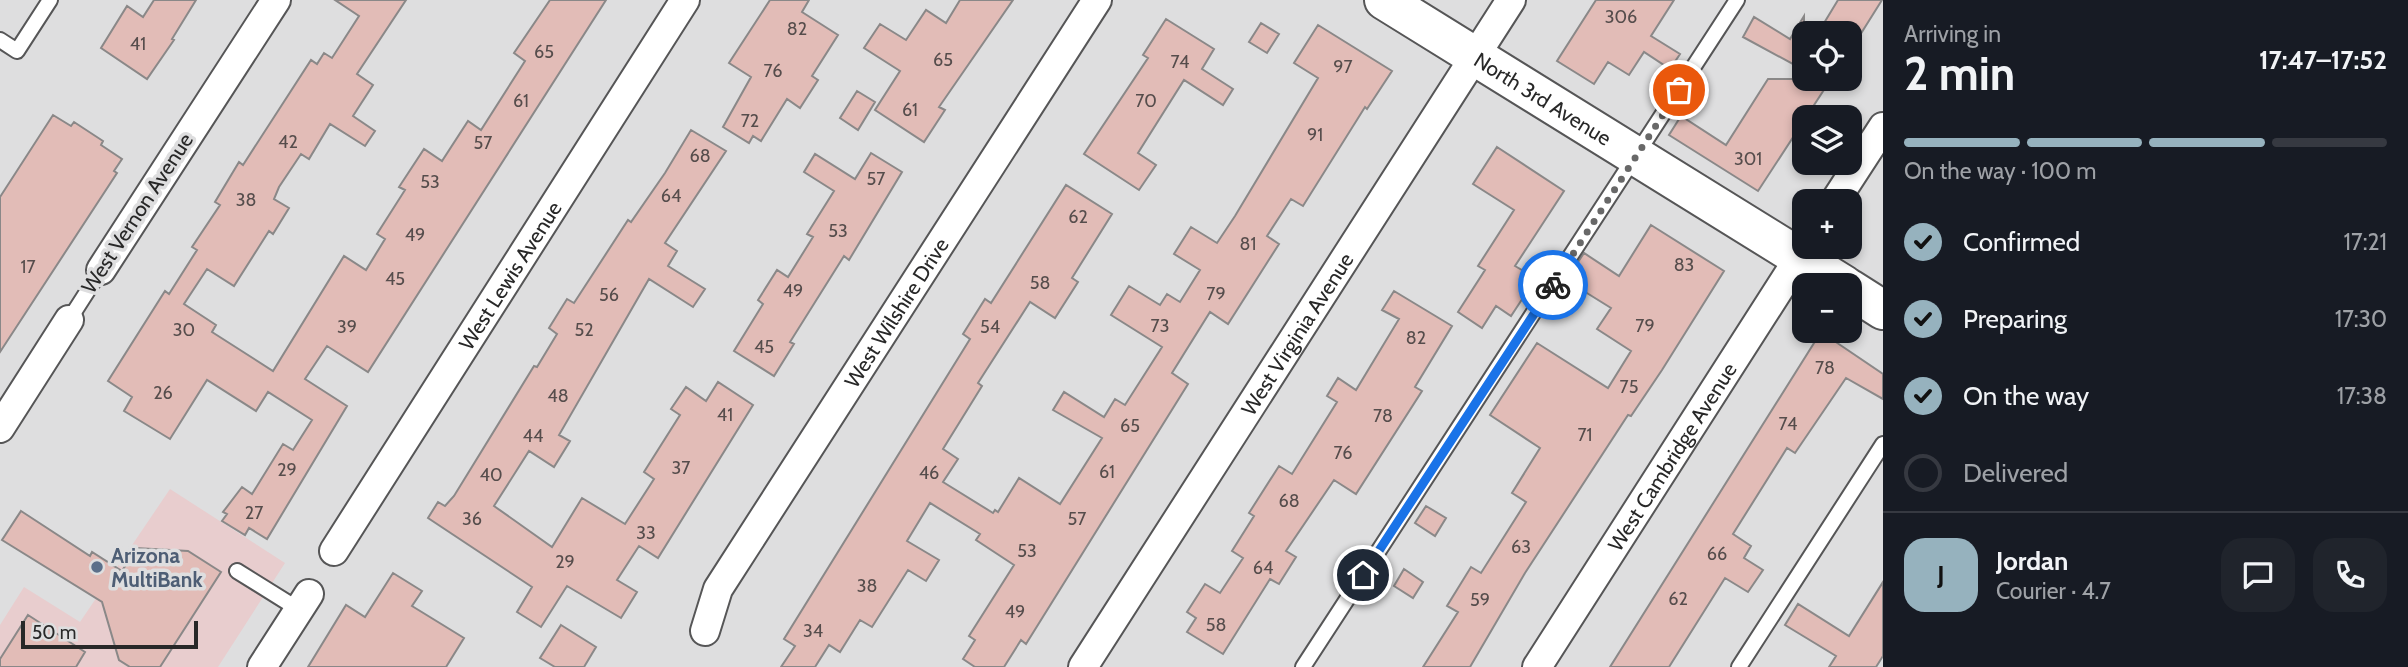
<!DOCTYPE html>
<meta charset="utf-8">
<style>
:root{--surface:#171b24;--page:#20242c;--text:#f1f3f6;--muted:#9ea1a6;--line:#363941;--accent:#96b2be}
body{margin:0;font-family:Cabin,sans-serif;background:var(--page);color:var(--text);height:100vh;display:flex;flex-direction:column;font-size:26px;white-space:nowrap}
*{box-sizing:border-box;margin:0}
p{font-size:23px;color:var(--muted)}
.icon{flex:none;width:38px;height:38px;fill:none;stroke:currentColor;stroke-width:2;stroke-linecap:round;stroke-linejoin:round}
.map{position:relative;flex:1;overflow:hidden}
.drawer{display:flex;flex-direction:column;background:var(--surface);width:525px}
.drawer>*{flex:none}
.controls{position:absolute;left:1792px;top:21px;display:grid;gap:14px}
.controls a{display:grid;place-items:center;width:70px;height:70px;border-radius:14px;background:var(--surface);box-shadow:0 4px 10px #0003;font-size:35px}
.scale{position:absolute;left:21px;bottom:18px;width:177px;box-sizing:border-box;padding-left:7px;border:4px solid #282828;border-top:0;font-size:19px;line-height:24px;white-space:nowrap;color:#282828;-webkit-text-stroke:5px #dededf;paint-order:stroke}
.pin{position:absolute;display:grid;place-items:center;width:60px;height:60px;color:#fff;margin:-30px;border:4px solid #fff;border-radius:50%;box-shadow:0 2px 7px #0007}
.courier{position:absolute;display:grid;place-items:center;width:70px;height:70px;margin:-35px;border:5px solid #1a73e8;border-radius:50%;background:#fff;color:#222;box-shadow:0 2px 9px #0007}
.overview em{font-style:normal;font-weight:800}
.overview div{display:flex;flex-direction:column-reverse}
.overview{display:flex;align-items:center;justify-content:space-between;height:119px;padding:0 21px}
h1{font-size:46px;font-weight:800;line-height:52px}
.bar{display:grid;grid-template-columns:repeat(4,1fr);gap:10px 7px;align-content:center;height:84px;padding:0 21px}
.bar i{height:9px;border-radius:5px;background:var(--line)}
.bar .selected{background:var(--accent)}
.bar p{grid-column:span 4}
.line{display:flex;align-items:center;gap:18px;padding:0 21px;border-top:2px solid var(--line)}
.line div{flex:1}
.round{display:grid;place-items:center;flex:none;width:74px;height:74px;border-radius:21px;background:var(--page)}
ol{padding:0 21px;list-style:none}
li{display:flex;align-items:center;gap:21px;height:77px}
li p{margin-inline-start:auto}
li .icon{padding:7px;border-radius:50%;background:var(--accent);color:#111;stroke-width:4}
li:last-child{color:var(--muted)}
li i{width:38px;height:38px;border:4px solid var(--line);border-radius:50%}
main{display:flex;flex:1;min-height:0}
.map>svg:first-child{display:block}
.education{fill:#e8cdce}
.building{fill:#e2bcb7;stroke:#8a8888;stroke-width:2}
.lines{fill:none;stroke-linecap:round;stroke-linejoin:round}
.lane-casing{stroke:#565657;stroke-width:18}
.street-casing{stroke:#565657;stroke-width:32}
.secondary-casing{stroke:#565657;stroke-width:42}
.lane{stroke:#fff;stroke-width:14}
.street{stroke:#fff;stroke-width:28}
.secondary{stroke:#fff;stroke-width:38}
.done{stroke:#686868;stroke-width:7;stroke-dasharray:0 12.6}
.route{stroke:#1a73e8;stroke-width:9}
.service-dot{fill:#5c6f8a;stroke:#dededf;stroke-width:2.5}
.labels{text-anchor:middle;dominant-baseline:central;stroke-width:7;stroke-linejoin:round;paint-order:stroke}
.number-label{font-size:18px;fill:#564d4c}
.street-label{font-size:21px;fill:#282828;stroke:#dededf}
.service-label{font-size:21px;font-weight:bold;fill:#4e5e75;stroke:#dededf;text-anchor:start}
</style>
<main>
<div class="map">
<svg width="1883" height="667" viewBox="0 0 1883 667">
<rect width="100%" height="100%" fill="#dededf"/>
<!-- education -->
<path class="education" d="M 170,489 L 285,563 L 218,667 L 0,667 L 0,625 L 24,587 L 80,622 Z"/>
<!-- building -->
<path class="building" d="M 154,0 L 196,0 L 172,39 L 174,40 L 147,79 L 101,48 L 127,6 L 143,17 Z
M 335,0 L 406,0 L 357,74 L 373,85 L 353,116 L 375,131 L 365,146 L 330,124 L 309,159 L 301,154 L 279,187 L 274,199 L 289,208 L 273,234 L 269,231 L 234,286 L 207,269 L 184,304 L 216,325 L 212,332 L 273,371 L 344,256 L 366,270 L 385,239 L 377,234 L 405,190 L 399,187 L 424,149 L 442,161 L 468,121 L 481,130 L 525,61 L 514,53 L 550,0 L 606,0 L 368,372 L 327,346 L 305,379 L 347,406 L 267,539 L 249,528 L 245,535 L 222,521 L 227,514 L 223,512 L 242,487 L 252,494 L 283,444 L 293,450 L 312,420 L 268,392 L 256,411 L 207,380 L 170,439 L 124,411 L 132,397 L 108,381 L 165,291 L 169,294 L 197,250 L 192,247 L 220,205 L 215,202 L 239,162 L 243,165 L 311,60 L 317,64 L 324,53 L 332,58 L 359,16 Z
M 770,0 L 809,0 L 802,12 L 838,35 L 812,76 L 818,80 L 800,108 L 787,99 L 761,141 L 753,136 L 749,143 L 723,127 L 751,77 L 729,63 Z
M 960,0 L 1013,0 L 939,107 L 945,110 L 924,142 L 875,110 L 900,71 L 864,48 L 880,24 L 906,40 L 926,10 L 946,23 Z
M 1596,0 L 1674,0 L 1651,36 L 1680,54 L 1670,69 L 1644,52 L 1629,75 L 1608,62 L 1594,84 L 1557,61 Z
M 1838,0 L 1882,0 L 1850,51 L 1850,33 L 1818,33 Z
M 1804,16 L 1804,70 L 1743,37 L 1754,17 L 1790,39 Z
M 1166,19 L 1214,49 L 1202,69 L 1233,89 L 1223,105 L 1184,80 L 1138,153 L 1156,165 L 1139,190 L 1084,154 L 1148,58 L 1143,55 Z
M 1261,23 L 1279,34 L 1267,53 L 1249,42 Z
M 1318,25 L 1392,71 L 1367,109 L 1365,107 L 1303,206 L 1291,199 L 1267,236 L 1279,244 L 1228,324 L 1210,312 L 1172,373 L 1188,384 L 1026,644 L 1021,640 L 1004,667 L 975,667 L 963,659 L 975,640 L 969,636 L 1014,565 L 976,540 L 980,534 L 930,503 L 907,541 L 939,560 L 926,581 L 908,570 L 872,627 L 860,620 L 840,652 L 829,645 L 815,667 L 781,667 L 795,646 L 784,639 L 970,339 L 963,334 L 985,299 L 991,303 L 1066,185 L 1112,214 L 1072,278 L 1078,282 L 1055,318 L 1030,302 L 978,383 L 982,386 L 943,449 L 958,459 L 943,482 L 993,513 L 995,510 L 998,512 L 1019,478 L 1060,504 L 1102,438 L 1053,410 L 1064,392 L 1104,417 L 1115,399 L 1125,405 L 1162,347 L 1111,315 L 1129,286 L 1160,305 L 1167,294 L 1180,302 L 1200,270 L 1174,254 L 1191,227 L 1217,243 L 1235,216 L 1318,78 L 1294,63 Z
M 1768,79 L 1831,79 L 1758,191 L 1669,135 L 1681,116 L 1726,145 Z
M 857,91 L 875,102 L 858,130 L 840,118 Z
M 53,115 L 71,126 L 74,122 L 103,141 L 101,145 L 122,159 L 114,171 L 117,173 L 0,352 L 0,197 Z
M 691,130 L 726,151 L 665,243 L 677,251 L 668,266 L 705,289 L 693,307 L 649,279 L 559,435 L 570,441 L 554,467 L 529,451 L 494,506 L 552,547 L 582,498 L 625,524 L 654,479 L 644,472 L 680,415 L 671,409 L 686,387 L 706,401 L 718,382 L 753,405 L 658,558 L 639,546 L 617,580 L 637,592 L 621,618 L 567,586 L 541,627 L 517,612 L 532,587 L 428,518 L 438,502 L 445,506 L 454,496 L 534,366 L 537,367 L 557,334 L 549,328 L 567,299 L 574,303 L 628,220 L 631,222 L 665,173 Z
M 1497,147 L 1564,191 L 1515,266 L 1536,278 L 1511,316 L 1496,306 L 1482,328 L 1458,312 L 1485,270 L 1478,266 L 1514,210 L 1473,184 Z
M 871,153 L 902,172 L 849,260 L 844,256 L 790,342 L 794,344 L 774,376 L 734,351 L 763,304 L 758,300 L 777,270 L 788,277 L 813,237 L 807,234 L 834,191 L 804,172 L 815,154 L 855,179 Z
M 1651,225 L 1724,271 L 1662,370 L 1631,416 L 1628,415 L 1525,573 L 1470,667 L 1423,667 L 1458,612 L 1447,606 L 1471,567 L 1481,573 L 1526,502 L 1512,493 L 1540,448 L 1490,415 L 1537,343 L 1608,388 L 1631,351 L 1597,329 L 1611,308 L 1566,280 L 1584,253 L 1619,276 Z
M 1394,291 L 1452,326 L 1415,387 L 1422,391 L 1356,494 L 1334,480 L 1286,551 L 1296,557 L 1279,584 L 1270,579 L 1223,654 L 1187,632 L 1196,618 L 1187,612 L 1205,584 L 1220,593 L 1243,558 L 1232,551 L 1254,516 L 1249,513 L 1279,466 L 1292,474 L 1337,402 L 1327,396 L 1338,378 L 1356,390 L 1399,319 L 1382,310 Z
M 1821,332 L 1883,374 L 1883,399 L 1846,378 L 1795,453 L 1787,448 L 1733,534 L 1751,546 L 1744,558 L 1763,570 L 1748,592 L 1725,578 L 1669,667 L 1610,667 Z
M 1426,506 L 1446,518 L 1435,536 L 1415,523 Z
M 21,511 L 90,556 L 92,552 L 122,571 L 136,548 L 188,551 L 221,572 L 160,667 L 130,667 L 119,660 L 102,602 L 2,540 Z
M 1404,569 L 1423,582 L 1413,598 L 1394,586 Z
M 393,573 L 422,591 L 412,606 L 464,638 L 446,667 L 308,667 L 346,605 L 365,617 Z
M 1883,582 L 1883,656 L 1876,667 L 1829,667 L 1836,656 L 1785,625 L 1798,604 L 1849,636 Z
M 28,615 L 85,652 L 76,667 L 0,667 L 0,659 Z
M 561,625 L 596,647 L 584,667 L 555,667 L 540,658 Z"/>
<g class="lines">
<defs>
<path id="lane" d="M 0,40 L 17,51 L 50,0
M 69,320 L 101,270
M 237,571 L 298,609
M 1303,667 L 1737,0
M 1739,667 L 1883,444"/>
<g id="street">
<path d="M 1835,201 L 1883,127"/>
<path d="M 101,270 L 276,0"/>
<path d="M 0,428 L 69,320"/>
<path id="s1" d="M 334,551 L 685,0"/>
<path id="s2" d="M 705,631 L 718,589 L 1097,0"/>
<path d="M 262,667 L 309,594"/>
<path id="s3" d="M 1083,667 L 1511,0"/>
<path id="s4" d="M 1537,667 L 1806,247"/>
</g>
<g id="secondary">
<path id="s5" d="M 1384,0 L 1844,285"/>
<path d="M 1850,289 L 1883,310"/>
</g>
</defs>
<!-- lane casing -->
<use href="#lane" class="lane-casing"/>
<!-- street casing -->
<use href="#street" class="street-casing"/>
<!-- secondary casing -->
<use href="#secondary" class="secondary-casing"/>
<!-- lane -->
<use href="#lane" class="lane"/>
<!-- street -->
<use href="#street" class="street"/>
<!-- secondary -->
<use href="#secondary" class="secondary"/>
</g>
<g class="lines">
<!-- done -->
<path class="done" d="M 1553,285 L 1679,90"/>
<!-- route -->
<path class="route" d="M 1363,575 L 1553,285"/>
</g>
<!-- markers -->
<circle class="service-dot" cx="97" cy="567" r="7"/>
<g class="labels">
<!-- number labels -->
<g class="number-label">
<text x="1621" y="17">306</text>
<text x="797" y="29">82</text>
<text x="138" y="44">41</text>
<text x="544" y="52">65</text>
<text x="943" y="60">65</text>
<text x="1180" y="62">74</text>
<text x="1343" y="67">97</text>
<text x="773" y="71">76</text>
<text x="521" y="101">61</text>
<text x="1146" y="101">70</text>
<text x="910" y="110">61</text>
<text x="750" y="121">72</text>
<text x="1315" y="135">91</text>
<text x="288" y="142">42</text>
<text x="483" y="143">57</text>
<text x="700" y="156">68</text>
<text x="1748" y="159">301</text>
<text x="876" y="179">57</text>
<text x="430" y="182">53</text>
<text x="671" y="196">64</text>
<text x="246" y="200">38</text>
<text x="1078" y="217">62</text>
<text x="838" y="231">53</text>
<text x="415" y="235">49</text>
<text x="1248" y="244">81</text>
<text x="1684" y="265">83</text>
<text x="28" y="267">17</text>
<text x="395" y="279">45</text>
<text x="1040" y="283">58</text>
<text x="793" y="291">49</text>
<text x="1216" y="294">79</text>
<text x="609" y="295">56</text>
<text x="1160" y="326">73</text>
<text x="1645" y="326">79</text>
<text x="347" y="327">39</text>
<text x="990" y="327">54</text>
<text x="184" y="330">30</text>
<text x="584" y="330">52</text>
<text x="1416" y="338">82</text>
<text x="764" y="347">45</text>
<text x="1825" y="368">78</text>
<text x="1629" y="387">75</text>
<text x="163" y="393">26</text>
<text x="558" y="396">48</text>
<text x="725" y="415">41</text>
<text x="1383" y="416">78</text>
<text x="1788" y="424">74</text>
<text x="1130" y="426">65</text>
<text x="1585" y="435">71</text>
<text x="533" y="436">44</text>
<text x="1343" y="453">76</text>
<text x="681" y="468">37</text>
<text x="287" y="470">29</text>
<text x="1107" y="472">61</text>
<text x="929" y="473">46</text>
<text x="491" y="475">40</text>
<text x="1289" y="501">68</text>
<text x="254" y="513">27</text>
<text x="472" y="519">36</text>
<text x="1077" y="519">57</text>
<text x="646" y="533">33</text>
<text x="1521" y="547">63</text>
<text x="1027" y="551">53</text>
<text x="1717" y="554">66</text>
<text x="565" y="562">29</text>
<text x="1263" y="568">64</text>
<text x="867" y="586">38</text>
<text x="1678" y="599">62</text>
<text x="1480" y="600">59</text>
<text x="1015" y="612">49</text>
<text x="1216" y="625">58</text>
<text x="813" y="631">34</text>
</g>
<!-- street labels -->
<g class="street-label">
<text stroke="none"><textPath href="#s5" startOffset="187">North 3rd Avenue</textPath></text>
<text transform="translate(137 213) rotate(-57)">West Vernon Avenue</text>
<text stroke="none"><textPath href="#s1" startOffset="327">West Lewis Avenue</textPath></text>
<text stroke="none"><textPath href="#s2" startOffset="373">West Wilshire Drive</textPath></text>
<text stroke="none"><textPath href="#s3" startOffset="396">West Virginia Avenue</textPath></text>
<text stroke="none"><textPath href="#s4" startOffset="250">West Cambridge Avenue</textPath></text>
</g>
<!-- service labels -->
<g class="service-label">
<text x="111" y="555">Arizona<tspan x="111" dy="24">MultiBank</tspan></text>
</g>
</g>
</svg>
<div class="controls">
<a><svg class="icon" aria-label="locate" viewBox="0 0 24 24"><circle cx="12" cy="12" r="6"/><path d="M12 2v4M12 18v4M2 12h4M18 12h4"/></svg></a>
<a><svg class="icon" aria-label="layers" viewBox="0 0 24 24"><path d="M12 4l9 5-9 5-9-5zM3 14l9 5 9-5"/></svg></a>
<a>+</a>
<a>−</a>
</div>
<div class="scale">50 m</div>
<div class="pin" style="left:1679px;top:90px;background:#ea580c"><svg class="icon" aria-label="bag" viewBox="0 0 24 24"><path d="M5 8h14l-1 12H6zM9 8a3 3 0 0 1 6 0"/></svg></div>
<div class="pin" style="left:1363px;top:575px;background:#1f2937"><svg class="icon" aria-label="home" viewBox="0 0 24 24"><path d="M3 11l9-7 9 7M6 9v11h12V9"/></svg></div>
<div class="courier" style="left:1553px;top:285px"><svg class="icon" aria-label="bike" viewBox="0 0 24 24"><circle cx="6" cy="16" r="4"/><circle cx="18" cy="16" r="4"/><path d="M6 16l4-8h5l3 8M10 8l3 8H6M13 5h3"/></svg></div>
</div>
<section class="drawer">
<div class="overview"><div><h1>2 min</h1><p>Arriving in</p></div><em>17:47–17:52</em></div>
<div class="bar"><i class="selected"></i><i class="selected"></i><i class="selected"></i><i></i><p>On the way · 100 m</p></div>
<ol>
<li><svg class="icon" aria-label="check" viewBox="0 0 24 24"><path d="M5 12l5 5 9-10"/></svg>Confirmed<p>17:21</p></li>
<li><svg class="icon" aria-label="check" viewBox="0 0 24 24"><path d="M5 12l5 5 9-10"/></svg>Preparing<p>17:30</p></li>
<li><svg class="icon" aria-label="check" viewBox="0 0 24 24"><path d="M5 12l5 5 9-10"/></svg>On the way<p>17:38</p></li>
<li><i></i>Delivered</li>
</ol>
<div class="line" style="height:126px"><b class="round" style="background:var(--accent);color:#111">J</b><div><b>Jordan</b><p>Courier · 4.7</p></div><a class="round"><svg class="icon" aria-label="chat" viewBox="0 0 24 24"><path d="M4 5h16v11H9l-5 4z"/></svg></a><a class="round"><svg class="icon" aria-label="phone" viewBox="0 0 24 24"><path d="M5 4h4l2 5-3 2q2 4 5 5l2-3 5 2v4C11 20 4 13 5 4z"/></svg></a></div>
</section>
</main>
